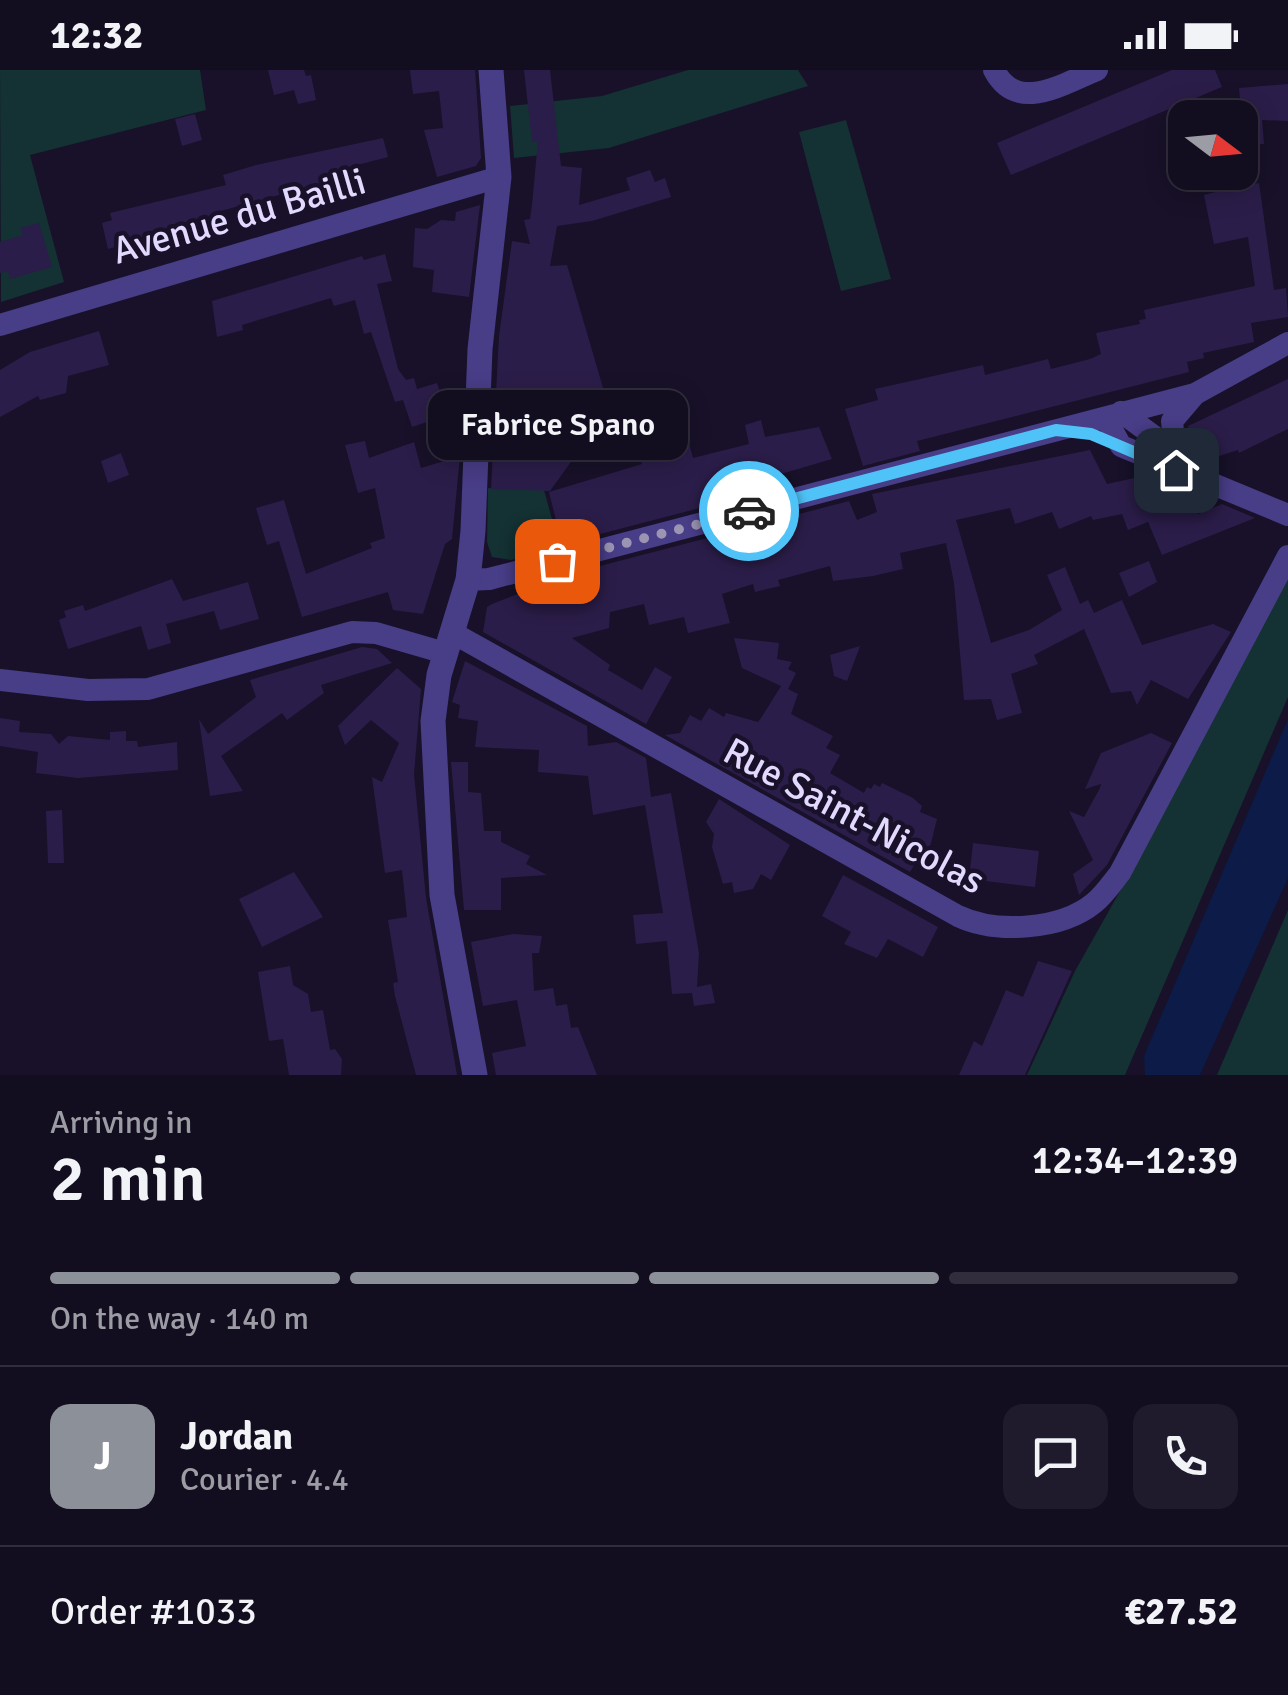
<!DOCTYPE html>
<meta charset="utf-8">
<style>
:root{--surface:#120d1f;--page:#1f1b2c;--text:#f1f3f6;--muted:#9c9ca4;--line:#312d3d;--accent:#8c9099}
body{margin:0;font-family:Signika,sans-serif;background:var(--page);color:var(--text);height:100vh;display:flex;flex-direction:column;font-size:38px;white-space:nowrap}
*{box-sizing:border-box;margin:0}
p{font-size:32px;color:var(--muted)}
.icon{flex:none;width:55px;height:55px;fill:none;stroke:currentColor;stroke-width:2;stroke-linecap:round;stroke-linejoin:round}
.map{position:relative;height:1005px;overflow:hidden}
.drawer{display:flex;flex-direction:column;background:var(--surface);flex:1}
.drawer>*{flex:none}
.needle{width:65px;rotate:106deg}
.controls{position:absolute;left:1168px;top:30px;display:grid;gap:20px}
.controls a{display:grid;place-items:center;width:90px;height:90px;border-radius:20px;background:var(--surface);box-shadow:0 5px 25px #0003,0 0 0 2px var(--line);font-size:50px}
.pin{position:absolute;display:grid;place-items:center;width:85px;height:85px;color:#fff;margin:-42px;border-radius:20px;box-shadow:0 5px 15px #0006}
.courier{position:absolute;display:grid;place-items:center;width:100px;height:100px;margin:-50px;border:8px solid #4fc3f7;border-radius:50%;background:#fff;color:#222;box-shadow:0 2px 12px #0007}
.bubble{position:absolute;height:70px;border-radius:20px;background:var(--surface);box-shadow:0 5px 25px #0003,0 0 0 2px var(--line);font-size:32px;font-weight:600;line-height:70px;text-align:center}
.head em{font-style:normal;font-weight:600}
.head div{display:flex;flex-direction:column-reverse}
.head{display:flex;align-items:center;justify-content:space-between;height:170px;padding:0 50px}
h1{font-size:65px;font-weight:600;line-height:75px}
.bar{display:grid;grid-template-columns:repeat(4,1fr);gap:15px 10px;align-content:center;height:120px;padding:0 50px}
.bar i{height:12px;border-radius:8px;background:var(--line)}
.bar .current{background:var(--accent)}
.bar p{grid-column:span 4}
.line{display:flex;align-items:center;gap:25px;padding:0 50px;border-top:2px solid var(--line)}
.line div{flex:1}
.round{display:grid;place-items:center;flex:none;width:105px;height:105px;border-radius:20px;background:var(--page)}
.status{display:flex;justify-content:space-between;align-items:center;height:70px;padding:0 50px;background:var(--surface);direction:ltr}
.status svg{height:28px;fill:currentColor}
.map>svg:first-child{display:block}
.green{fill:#143133}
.water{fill:#0c1b47}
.building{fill:#2b1d49}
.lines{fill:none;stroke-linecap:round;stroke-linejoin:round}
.minor{stroke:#483d87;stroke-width:22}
.tertiary{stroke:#483d87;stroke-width:25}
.done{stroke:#9b94b3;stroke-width:10;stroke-dasharray:0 18}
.route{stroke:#4fc3f7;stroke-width:12}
.labels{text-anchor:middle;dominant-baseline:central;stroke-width:9;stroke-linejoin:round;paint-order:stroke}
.street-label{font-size:38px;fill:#e2dafe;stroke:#181129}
</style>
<div class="status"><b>12:32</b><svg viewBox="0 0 49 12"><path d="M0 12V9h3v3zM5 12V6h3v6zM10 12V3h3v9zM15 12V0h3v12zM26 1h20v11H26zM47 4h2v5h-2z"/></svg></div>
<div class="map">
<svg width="1288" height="1005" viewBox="0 0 1288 1005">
<rect width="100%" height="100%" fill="#181129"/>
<!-- green -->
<path class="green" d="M 0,0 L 200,0 L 206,40 L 30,85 L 64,212 L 1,232 Z
M 688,0 L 798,0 L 808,16 L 609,78 L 514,88 L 510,36 L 602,26 Z
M 846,50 L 891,209 L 841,221 L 799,62 Z
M 488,418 L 544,420 L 560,478 L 511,490 L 492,487 L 487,472 Z
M 1288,486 L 1288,627 L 1125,1005 L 1027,1005 L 1075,901 L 1124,814 Z
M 1288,840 L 1288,1005 L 1217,1005 Z"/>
<!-- water -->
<path class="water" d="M 1288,649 L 1288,808 L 1200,1005 L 1145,1005 L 1144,986 Z"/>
<!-- building -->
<path class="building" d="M 268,0 L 304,0 L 306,6 L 311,5 L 316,30 L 298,34 L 294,20 L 274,25 Z
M 410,0 L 475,0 L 481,88 L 476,96 L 437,107 L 424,60 L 443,58 L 439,21 L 413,24 Z
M 524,0 L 550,0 L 561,96 L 582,98 L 579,135 L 630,120 L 626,108 L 650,100 L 655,112 L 665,108 L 671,127 L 592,151 L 557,156 L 550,196 L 567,195 L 611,345 L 515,376 L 578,382 L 550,421 L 491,419 L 499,266 L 512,171 L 530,174 L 524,150 L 530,149 L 532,135 L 538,71 L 532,72 Z
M 1172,0 L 1215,0 L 1222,17 L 1011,105 L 997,73 Z
M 1288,14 L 1288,51 L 1262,50 L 1264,74 L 1244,74 L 1239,18 Z
M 195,44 L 202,70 L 182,76 L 175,49 Z
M 383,68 L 388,87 L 338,100 L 340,108 L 214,143 L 216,151 L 173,165 L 121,180 L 119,176 L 108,179 L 102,153 L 112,150 L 110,143 L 226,115 L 223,105 L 256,95 Z
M 1238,105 L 1240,116 L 1259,113 L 1274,220 L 1286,218 L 1288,247 L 1251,253 L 1254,272 L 1203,283 L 1204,288 L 1187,292 L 1189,302 L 917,371 L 920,381 L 863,396 L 845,339 L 878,330 L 875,319 L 983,295 L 985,305 L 1048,289 L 1051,299 L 1090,289 L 1101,284 L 1096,263 L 1140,254 L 1139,250 L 1146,249 L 1144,240 L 1255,216 L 1248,167 L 1214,174 L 1204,125 L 1223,120 L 1221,108 Z
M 480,135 L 469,227 L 432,222 L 434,200 L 413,197 L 415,158 L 427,159 L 441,150 L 455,151 L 456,142 Z
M 39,153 L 52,197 L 10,209 L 8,201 L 0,203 L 0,172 L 23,165 L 20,158 Z
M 385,184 L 392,211 L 377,214 L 398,299 L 406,310 L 414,308 L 417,319 L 437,313 L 448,345 L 412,357 L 403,330 L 395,332 L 371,262 L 364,264 L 355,230 L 334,236 L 331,228 L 242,255 L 243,260 L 217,267 L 212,231 L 362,186 L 364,190 Z
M 99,261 L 109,295 L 68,306 L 66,323 L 40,330 L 38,326 L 0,347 L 0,300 L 30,282 Z
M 1288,309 L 1288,359 L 1239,383 L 1238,380 L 1210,389 L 1189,374 L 1188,356 Z
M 680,339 L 693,388 L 749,374 L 745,355 L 761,350 L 765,367 L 819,357 L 832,389 L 781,404 L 784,416 L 562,474 L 549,422 L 642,394 L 640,386 L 667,380 L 657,347 Z
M 365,371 L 369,388 L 414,372 L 421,398 L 460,386 L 452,469 L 445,474 L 423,544 L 393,540 L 388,522 L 302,547 L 279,471 L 267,475 L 256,438 L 284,430 L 306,504 L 372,478 L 370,473 L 385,468 L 375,418 L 358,423 L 345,375 Z
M 1090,380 L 1107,414 L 1139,407 L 1145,422 L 1167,414 L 1175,432 L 1192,430 L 1198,444 L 1222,434 L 1255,448 L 1162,485 L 1148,452 L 1128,460 L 1122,444 L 1093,450 L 1091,446 L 1059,459 L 1052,442 L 1015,454 L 1010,438 L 956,450 L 991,573 L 1029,560 L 1062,540 L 1047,505 L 1065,497 L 1080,534 L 1088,530 L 1094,543 L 1122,530 L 1142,575 L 1213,554 L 1231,562 L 1188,629 L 1151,610 L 1137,635 L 1131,621 L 1111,623 L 1084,559 L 1034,585 L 1038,594 L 1011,604 L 1022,643 L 997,650 L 991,629 L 964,630 L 954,513 L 946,473 L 900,483 L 903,499 L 873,506 L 833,511 L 830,496 L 778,510 L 780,516 L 755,522 L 753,514 L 722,524 L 730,553 L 688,563 L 684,547 L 649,555 L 644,534 L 610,542 L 609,558 L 572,568 L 610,595 L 608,600 L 642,620 L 655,597 L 672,607 L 646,654 L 483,562 L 487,537 L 492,534 L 569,504 L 849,431 L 857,450 L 877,442 L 872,424 Z
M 121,383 L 129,405 L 108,413 L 101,391 Z
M 1149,491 L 1157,512 L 1129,527 L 1119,503 Z
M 172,509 L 183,531 L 248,512 L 259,549 L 220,560 L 214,541 L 166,554 L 171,573 L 148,580 L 141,556 L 68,579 L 59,550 L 66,547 L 64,541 L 83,535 L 85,541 Z
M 734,568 L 779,573 L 777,589 L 792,592 L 788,599 L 796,603 L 788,619 L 798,624 L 791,644 L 833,666 L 826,678 L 840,685 L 830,703 L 864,723 L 867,717 L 871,719 L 874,714 L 880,717 L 882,713 L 913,728 L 922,736 L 920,742 L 937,749 L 929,781 L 924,778 L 910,802 L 665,665 L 680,663 L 690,645 L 701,651 L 709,638 L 724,647 L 726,643 L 758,652 L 761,648 L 781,616 L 742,598 Z
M 860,576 L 847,611 L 834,606 L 830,585 Z
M 362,577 L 377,579 L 392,593 L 321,615 L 324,623 L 287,650 L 282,643 L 221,686 L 243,721 L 210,726 L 199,649 L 208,664 L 256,627 L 250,610 Z
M 465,591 L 587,656 L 588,676 L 616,672 L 646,688 L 651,727 L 671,723 L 699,883 L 697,917 L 711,914 L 715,933 L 694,936 L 692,923 L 672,924 L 667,871 L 636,874 L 633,845 L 663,843 L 645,735 L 593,745 L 588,706 L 538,702 L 539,680 L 475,677 L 478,651 L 458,648 L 460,635 L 452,632 Z
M 397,598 L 421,619 L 414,704 L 426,828 L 457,1005 L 416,1005 L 395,926 L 393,913 L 398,912 L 388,850 L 407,847 L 402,800 L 385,803 L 372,707 L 382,712 L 399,673 L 371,650 L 345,675 L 338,656 Z
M 0,648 L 20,651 L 19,662 L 51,664 L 59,674 L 68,666 L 110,670 L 110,662 L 126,661 L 126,671 L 137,671 L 138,677 L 177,672 L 178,700 L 78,708 L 36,703 L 38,682 L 0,676 Z
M 1151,663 L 1172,673 L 1107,795 L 1079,825 L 1073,804 L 1093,790 L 1069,741 L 1084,747 L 1100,718 L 1101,714 L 1085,719 L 1101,683 Z
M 451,692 L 468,692 L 468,722 L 481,723 L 484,761 L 501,761 L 501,772 L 530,786 L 526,794 L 547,805 L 501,808 L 501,840 L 464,840 Z
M 719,729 L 790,775 L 771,810 L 761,804 L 753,819 L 734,823 L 732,812 L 723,814 L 712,777 L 714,764 L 706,752 Z
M 62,740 L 64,793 L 48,793 L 46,741 Z
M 973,773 L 1039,781 L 1035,817 L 969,809 Z
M 294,802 L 323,847 L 262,877 L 239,829 Z
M 843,805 L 938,857 L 923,887 L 888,869 L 877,888 L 844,874 L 851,862 L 822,846 Z
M 513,864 L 542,866 L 539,883 L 532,883 L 534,921 L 553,918 L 556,936 L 567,934 L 571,958 L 578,957 L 597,1005 L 496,1005 L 492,983 L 526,976 L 517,930 L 483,936 L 471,872 Z
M 1038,891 L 1072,901 L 1025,1005 L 959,1005 L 974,971 L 982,976 L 1006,920 L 1023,927 Z
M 290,896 L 293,915 L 308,924 L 311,942 L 323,940 L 330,980 L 335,979 L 342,989 L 341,1005 L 289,1005 L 283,969 L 269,971 L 258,902 Z"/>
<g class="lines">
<!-- minor -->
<path class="minor" d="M 994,0 C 1017,44 1062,14 1097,0
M 0,255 L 499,107
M 1121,342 L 1110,356 L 1121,376 L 1288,445
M 1121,342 L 1204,403
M 1175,381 L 1172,351 L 1195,324
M 468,510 L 489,509 L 1195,324 L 1288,273
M 453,563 L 958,846 C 996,864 1061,860 1094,833 C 1104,825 1112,813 1120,803 L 1288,486
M 0,610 L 88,620 L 148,619 L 352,562 L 376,563 L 445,583"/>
<!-- tertiary -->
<path class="tertiary" d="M 475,1005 L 442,825 L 433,651 L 439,605 L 468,510 L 473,461 L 480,279 L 499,107 L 491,0"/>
</g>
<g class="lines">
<!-- done -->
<path class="done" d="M 557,491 L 749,441"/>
<!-- route -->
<path class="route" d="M 749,441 L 1056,360 L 1091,364 L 1176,400"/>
</g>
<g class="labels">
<!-- street labels -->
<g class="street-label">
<text transform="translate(239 146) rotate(-16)">Avenue du Bailli</text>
<text transform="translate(854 746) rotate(28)">Rue Saint-Nicolas</text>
</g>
</g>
</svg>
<div class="controls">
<a><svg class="needle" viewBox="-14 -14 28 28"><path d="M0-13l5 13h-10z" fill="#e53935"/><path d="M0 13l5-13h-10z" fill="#9c9ca4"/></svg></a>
</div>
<div class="pin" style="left:557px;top:491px;background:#ea580c"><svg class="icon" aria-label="bag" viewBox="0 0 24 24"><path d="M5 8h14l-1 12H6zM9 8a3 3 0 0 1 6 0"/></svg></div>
<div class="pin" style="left:1176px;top:400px;background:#1f2937"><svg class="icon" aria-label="home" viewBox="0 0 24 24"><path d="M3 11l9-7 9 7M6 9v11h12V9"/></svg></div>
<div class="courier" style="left:749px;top:441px"><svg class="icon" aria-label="car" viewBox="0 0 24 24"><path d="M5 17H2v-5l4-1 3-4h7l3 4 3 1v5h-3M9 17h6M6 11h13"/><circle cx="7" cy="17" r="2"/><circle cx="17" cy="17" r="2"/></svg></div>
<div class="bubble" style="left:428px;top:320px;width:260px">Fabrice Spano</div>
</div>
<section class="drawer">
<div class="head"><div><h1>2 min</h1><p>Arriving in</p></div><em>12:34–12:39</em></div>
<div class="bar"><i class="current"></i><i class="current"></i><i class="current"></i><i></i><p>On the way · 140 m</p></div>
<div class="line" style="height:180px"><b class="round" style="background:var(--accent);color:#fff">J</b><div><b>Jordan</b><p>Courier · 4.4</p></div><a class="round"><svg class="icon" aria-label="chat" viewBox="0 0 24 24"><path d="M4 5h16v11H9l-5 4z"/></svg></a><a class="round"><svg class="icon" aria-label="phone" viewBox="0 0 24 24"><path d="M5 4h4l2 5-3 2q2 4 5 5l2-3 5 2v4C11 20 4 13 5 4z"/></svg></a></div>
<div class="line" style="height:130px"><div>Order #1033</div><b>€27.52</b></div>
</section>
